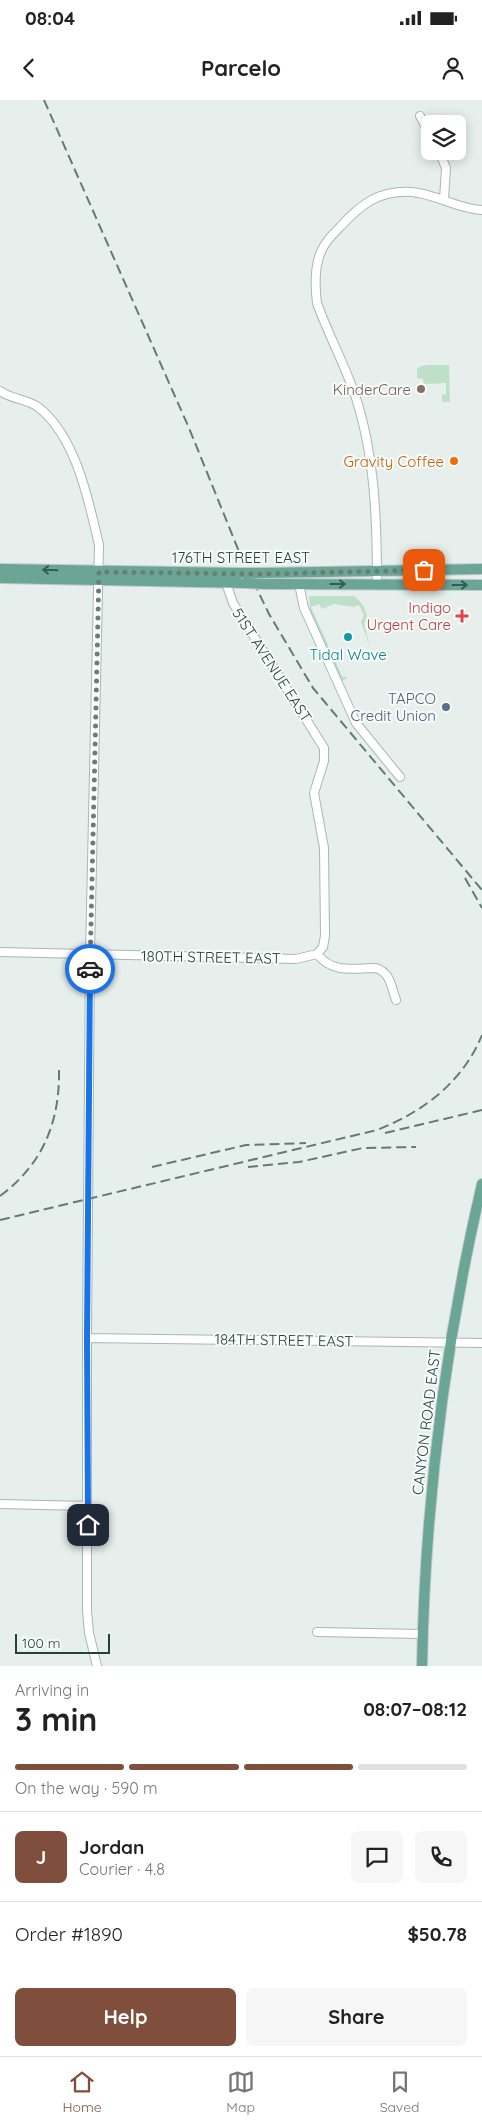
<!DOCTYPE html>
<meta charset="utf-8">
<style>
:root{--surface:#fff;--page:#f6f6f6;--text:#222;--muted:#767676;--line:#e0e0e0;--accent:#804e3d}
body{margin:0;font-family:Quicksand,sans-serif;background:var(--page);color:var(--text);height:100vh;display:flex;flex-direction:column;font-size:19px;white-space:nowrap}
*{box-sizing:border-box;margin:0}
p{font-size:16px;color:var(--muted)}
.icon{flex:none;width:28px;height:28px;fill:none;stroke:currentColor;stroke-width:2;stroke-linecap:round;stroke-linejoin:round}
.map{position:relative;height:1566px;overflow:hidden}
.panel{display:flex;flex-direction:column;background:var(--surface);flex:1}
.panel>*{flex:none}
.fabs{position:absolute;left:421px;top:15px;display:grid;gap:10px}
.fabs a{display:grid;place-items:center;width:45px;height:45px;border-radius:8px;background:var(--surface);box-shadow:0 2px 12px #0003;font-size:25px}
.scale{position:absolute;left:15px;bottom:12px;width:95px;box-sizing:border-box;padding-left:5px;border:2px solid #24423a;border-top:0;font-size:14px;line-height:18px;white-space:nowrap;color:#24423a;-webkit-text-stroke:4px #f7fbf9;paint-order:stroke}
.pin{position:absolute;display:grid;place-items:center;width:42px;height:42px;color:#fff;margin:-21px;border-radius:10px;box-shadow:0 2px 8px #0006}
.courier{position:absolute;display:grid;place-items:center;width:50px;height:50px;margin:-25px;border:4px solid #1a73e8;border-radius:50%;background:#fff;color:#222;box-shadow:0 1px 6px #0007}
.head em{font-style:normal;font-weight:700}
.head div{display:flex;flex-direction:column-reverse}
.head{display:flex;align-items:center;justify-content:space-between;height:85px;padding:0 15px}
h1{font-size:32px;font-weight:700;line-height:38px}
.bar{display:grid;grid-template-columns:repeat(4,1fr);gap:8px 5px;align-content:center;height:60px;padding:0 15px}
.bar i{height:6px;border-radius:4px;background:var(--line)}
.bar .active{background:var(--accent)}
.bar p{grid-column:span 4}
.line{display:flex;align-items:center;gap:12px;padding:0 15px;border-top:1px solid var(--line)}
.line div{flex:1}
.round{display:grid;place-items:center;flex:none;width:52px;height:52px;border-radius:8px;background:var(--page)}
.primary-button{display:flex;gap:10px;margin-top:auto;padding:10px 15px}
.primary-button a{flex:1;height:58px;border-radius:8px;background:var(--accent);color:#fff;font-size:20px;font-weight:700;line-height:58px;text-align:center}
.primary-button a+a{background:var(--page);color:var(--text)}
.status{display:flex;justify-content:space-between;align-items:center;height:35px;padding:0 25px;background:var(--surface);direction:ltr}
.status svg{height:14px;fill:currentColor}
header{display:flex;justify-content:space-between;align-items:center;height:65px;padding:0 15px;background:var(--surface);font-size:22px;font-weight:700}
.tab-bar{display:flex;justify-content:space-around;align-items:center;height:70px;border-top:1px solid var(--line);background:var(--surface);font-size:14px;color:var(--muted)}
.tab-bar a{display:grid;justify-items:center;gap:2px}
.tab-bar .active{color:var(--accent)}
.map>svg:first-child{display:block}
.green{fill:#bfe0c8}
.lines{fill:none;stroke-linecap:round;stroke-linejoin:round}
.minor-casing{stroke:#a8b8b2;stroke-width:10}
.major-casing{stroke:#c2cac8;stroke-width:12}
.minor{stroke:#fff;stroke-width:8}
.major{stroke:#6aa596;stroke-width:10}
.rail{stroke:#5f7d75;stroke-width:2;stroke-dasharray:10 5;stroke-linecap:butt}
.major-bridge-casing{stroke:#c2cac8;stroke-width:12;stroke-linecap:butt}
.major-bridge{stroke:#6aa596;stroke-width:10}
.oneway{stroke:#365b51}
.done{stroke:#687f78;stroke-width:5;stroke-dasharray:0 9}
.route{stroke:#1a73e8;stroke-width:6}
.education-dot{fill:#8d6e63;stroke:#f7fbf9;stroke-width:2}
.food-dot{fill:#e8710a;stroke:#f7fbf9;stroke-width:2}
.health-dot{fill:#e0444e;stroke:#f7fbf9;stroke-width:2}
.culture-dot{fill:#0f9aa8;stroke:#f7fbf9;stroke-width:2}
.service-dot{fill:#5c6f8a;stroke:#f7fbf9;stroke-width:2}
.labels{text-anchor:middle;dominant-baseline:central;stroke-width:4;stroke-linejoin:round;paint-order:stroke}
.education-label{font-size:15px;fill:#785e54;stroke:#f7fbf9;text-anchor:end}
.food-label{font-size:15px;fill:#c56008;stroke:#f7fbf9;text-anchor:end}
.street-label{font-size:15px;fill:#24423a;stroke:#f7fbf9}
.health-label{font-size:15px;fill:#be3a42;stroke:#f7fbf9;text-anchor:end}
.culture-label{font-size:15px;fill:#0d838f;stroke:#f7fbf9}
.service-label{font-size:15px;fill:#4e5e75;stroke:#f7fbf9;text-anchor:end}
</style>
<div class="status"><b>08:04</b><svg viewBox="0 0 49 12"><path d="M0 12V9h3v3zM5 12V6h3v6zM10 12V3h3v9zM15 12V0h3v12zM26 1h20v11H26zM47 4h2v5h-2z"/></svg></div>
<header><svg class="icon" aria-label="back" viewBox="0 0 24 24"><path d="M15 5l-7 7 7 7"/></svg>Parcelo<svg class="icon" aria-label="person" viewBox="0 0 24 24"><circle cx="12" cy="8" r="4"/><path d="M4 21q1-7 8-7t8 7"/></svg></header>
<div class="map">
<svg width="482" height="1566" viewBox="0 0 482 1566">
<rect width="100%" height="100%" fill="#e6efeb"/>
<!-- green -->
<path class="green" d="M 426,265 L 449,265 L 450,302 L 442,302 L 442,295 L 446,294 L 446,283 L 424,284 L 423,279 L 417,278 L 417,268 Z
M 312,496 L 354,496 C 363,503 367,510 367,521 L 364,522 C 365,527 368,539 370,547 L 361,522 L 364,515 L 359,505 L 354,507 L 334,504 L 322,509 L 319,504 L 311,507 L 342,576 L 348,578 L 341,581 L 308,510 L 310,508 L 309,497 Z"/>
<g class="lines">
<defs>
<path id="minor" d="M 420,16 L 430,35
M 439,51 L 446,68 L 444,99
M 0,291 C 11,299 27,299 38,307 C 76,336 89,402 99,445 L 90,854 L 87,1238 L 87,1511 L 89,1533 L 97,1566
M 226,483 L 233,503 L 324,648 L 324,661 L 314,693 L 324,748 L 325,836 L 323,847 L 317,854
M 377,483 C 377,421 375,355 355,295 C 344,263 328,234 317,203 C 315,187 314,170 320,154 C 324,143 332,135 340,127 C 361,104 379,90 412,92 C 436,94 458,109 482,110
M 299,484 L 304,508 L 356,623 L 400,677
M 0,852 L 296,859 L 317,854
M 317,854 C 333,874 353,868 376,868 C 391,873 391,887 396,900
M 87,1238 L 482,1243
M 0,1404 L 88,1406
M 317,1532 L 422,1534"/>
<path id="major" d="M 0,469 L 241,473
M 262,473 L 482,469
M 0,478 L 245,483
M 266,484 L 482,485
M 422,1566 C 425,1404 445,1242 482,1084"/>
</defs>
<!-- minor casing -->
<use href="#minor" class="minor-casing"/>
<!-- major casing -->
<use href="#major" class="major-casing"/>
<!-- minor -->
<use href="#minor" class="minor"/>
<!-- major -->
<use href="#major" class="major"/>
<!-- rail -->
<path class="rail" d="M 44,0 L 189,328 L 240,454 L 269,514 L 313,588 L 482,790
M 465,778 L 482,808
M 385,1033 L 482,1010
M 152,1067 L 246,1045 L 306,1043
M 248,1067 L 299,1062 L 363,1048 L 416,1047
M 0,1096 C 43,1064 60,1022 59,969
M 0,1120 L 377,1030 C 423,1012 463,982 482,935"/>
<defs>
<path id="major-bridge" d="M 241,473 L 262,473
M 245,483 L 266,484"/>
</defs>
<!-- major-bridge casing -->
<use href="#major-bridge" class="major-bridge-casing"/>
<!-- major-bridge -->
<use href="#major-bridge" class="major-bridge"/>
</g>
<!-- one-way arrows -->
<defs><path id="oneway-shaft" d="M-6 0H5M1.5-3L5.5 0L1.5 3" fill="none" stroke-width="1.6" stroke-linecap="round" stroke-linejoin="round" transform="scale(1.25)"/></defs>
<g class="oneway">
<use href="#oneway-shaft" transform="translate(50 470) rotate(-178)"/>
<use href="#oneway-shaft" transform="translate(338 484)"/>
<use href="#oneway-shaft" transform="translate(460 485)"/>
</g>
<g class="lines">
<!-- done -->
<path class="done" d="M 90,869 L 99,472 L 262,474 L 424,470"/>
<!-- route -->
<path class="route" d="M 88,1425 L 87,1238 L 90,869"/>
</g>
<!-- markers -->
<circle class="education-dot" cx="421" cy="289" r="5"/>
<circle class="food-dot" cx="454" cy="361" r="5"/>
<path class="health-dot" d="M459.5 508.5h5v5h5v5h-5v5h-5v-5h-5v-5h5z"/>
<circle class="culture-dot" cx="348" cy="537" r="5"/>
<circle class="service-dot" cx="446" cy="607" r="5"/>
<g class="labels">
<!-- education labels -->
<g class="education-label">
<text x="411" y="289">KinderCare</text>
</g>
<!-- food labels -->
<g class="food-label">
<text x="444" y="361">Gravity Coffee</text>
</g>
<!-- street labels -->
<g class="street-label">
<text x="241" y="457">176TH STREET EAST</text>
<text transform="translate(272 565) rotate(57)">51ST AVENUE EAST</text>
<text transform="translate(211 857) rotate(1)">180TH STREET EAST</text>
<text transform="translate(284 1240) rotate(1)">184TH STREET EAST</text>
<text transform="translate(426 1322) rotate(-83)">CANYON ROAD EAST</text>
</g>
<!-- health labels -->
<g class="health-label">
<text x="451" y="507">Indigo<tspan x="451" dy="17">Urgent Care</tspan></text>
</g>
<!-- culture labels -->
<g class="culture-label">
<text x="348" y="554">Tidal Wave</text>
</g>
<!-- service labels -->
<g class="service-label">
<text x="436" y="598">TAPCO<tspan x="436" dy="17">Credit Union</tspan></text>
</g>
</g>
</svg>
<div class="fabs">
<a><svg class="icon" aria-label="layers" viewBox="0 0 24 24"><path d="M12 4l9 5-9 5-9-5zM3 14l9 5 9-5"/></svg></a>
</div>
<div class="scale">100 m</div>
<div class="pin" style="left:424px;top:470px;background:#ea580c"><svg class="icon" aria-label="bag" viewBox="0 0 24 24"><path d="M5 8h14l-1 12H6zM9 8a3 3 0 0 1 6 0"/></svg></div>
<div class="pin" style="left:88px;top:1425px;background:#1f2937"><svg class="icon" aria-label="home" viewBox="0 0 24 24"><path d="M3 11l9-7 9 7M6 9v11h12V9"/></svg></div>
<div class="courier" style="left:90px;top:869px"><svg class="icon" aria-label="car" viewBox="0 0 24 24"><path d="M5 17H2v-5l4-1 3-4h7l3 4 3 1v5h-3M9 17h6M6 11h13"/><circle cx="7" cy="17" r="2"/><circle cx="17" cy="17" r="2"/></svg></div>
</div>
<section class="panel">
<div class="head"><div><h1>3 min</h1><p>Arriving in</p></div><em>08:07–08:12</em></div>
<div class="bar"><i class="active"></i><i class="active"></i><i class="active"></i><i></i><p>On the way · 590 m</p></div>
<div class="line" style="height:90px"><b class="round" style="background:var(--accent);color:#fff">J</b><div><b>Jordan</b><p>Courier · 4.8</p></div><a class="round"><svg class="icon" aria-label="chat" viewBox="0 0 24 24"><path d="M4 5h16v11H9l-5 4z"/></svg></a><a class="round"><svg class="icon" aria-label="phone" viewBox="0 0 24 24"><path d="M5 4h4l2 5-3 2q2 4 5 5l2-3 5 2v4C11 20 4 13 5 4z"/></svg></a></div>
<div class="line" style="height:65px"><div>Order #1890</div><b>$50.78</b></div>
<div class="primary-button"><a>Help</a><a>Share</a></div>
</section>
<nav class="tab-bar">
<a class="active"><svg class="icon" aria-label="home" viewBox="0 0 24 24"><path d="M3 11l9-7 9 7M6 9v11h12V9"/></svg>Home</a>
<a><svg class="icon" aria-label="map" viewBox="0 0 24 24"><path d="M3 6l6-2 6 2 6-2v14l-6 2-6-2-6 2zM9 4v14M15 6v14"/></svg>Map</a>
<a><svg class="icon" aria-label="saved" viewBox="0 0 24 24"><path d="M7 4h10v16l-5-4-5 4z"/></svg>Saved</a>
</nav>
